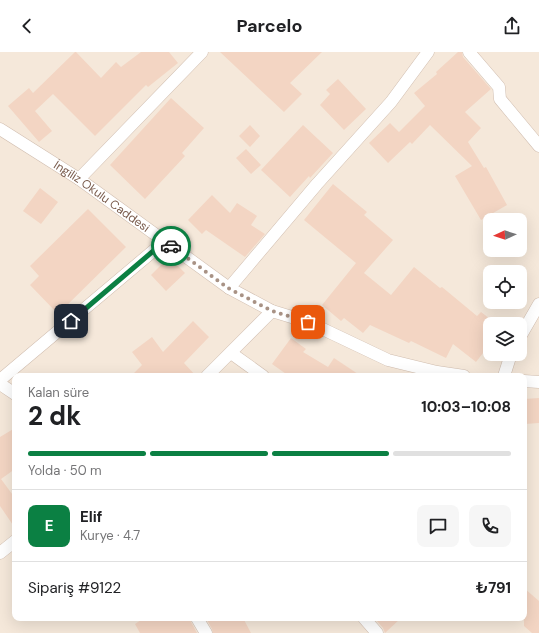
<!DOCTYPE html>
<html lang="tr">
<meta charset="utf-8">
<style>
:root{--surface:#fff;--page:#f6f6f6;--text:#202124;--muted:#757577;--line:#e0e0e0;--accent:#0b8043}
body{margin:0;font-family:"DM Sans",sans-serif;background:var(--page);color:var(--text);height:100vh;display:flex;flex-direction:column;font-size:15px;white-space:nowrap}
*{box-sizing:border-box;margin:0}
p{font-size:13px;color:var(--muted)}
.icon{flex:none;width:22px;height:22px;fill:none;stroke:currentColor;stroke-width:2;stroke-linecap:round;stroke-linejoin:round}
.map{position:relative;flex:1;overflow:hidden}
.sheet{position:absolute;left:12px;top:321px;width:515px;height:248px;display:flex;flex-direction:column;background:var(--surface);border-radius:8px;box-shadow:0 4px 16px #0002}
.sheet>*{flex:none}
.needle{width:26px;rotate:267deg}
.fabs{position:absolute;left:483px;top:161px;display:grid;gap:8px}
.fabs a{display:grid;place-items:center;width:44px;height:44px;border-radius:8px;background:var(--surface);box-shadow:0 4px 16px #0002;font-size:20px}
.pin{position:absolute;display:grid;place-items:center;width:34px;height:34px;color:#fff;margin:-17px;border-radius:8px;box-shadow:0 2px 6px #0006}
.courier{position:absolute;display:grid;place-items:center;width:40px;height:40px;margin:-20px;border:3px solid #0b8043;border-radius:50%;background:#fff;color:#222;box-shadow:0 1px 5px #0007}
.summary em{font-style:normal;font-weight:700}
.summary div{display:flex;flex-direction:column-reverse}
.summary{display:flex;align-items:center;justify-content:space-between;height:68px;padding:0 16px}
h1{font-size:26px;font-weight:700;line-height:30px}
.bar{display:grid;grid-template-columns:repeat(4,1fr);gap:6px 4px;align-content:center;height:48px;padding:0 16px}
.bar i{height:5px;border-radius:3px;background:var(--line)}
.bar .active{background:var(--accent)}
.bar p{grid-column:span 4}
.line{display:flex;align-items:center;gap:10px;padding:0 16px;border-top:1px solid var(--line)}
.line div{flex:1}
.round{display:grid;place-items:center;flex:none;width:42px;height:42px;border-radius:8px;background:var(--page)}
header{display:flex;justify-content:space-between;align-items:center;height:52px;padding:0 16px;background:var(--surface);font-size:18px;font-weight:700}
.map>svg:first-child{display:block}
.residential{fill:#f5e8da;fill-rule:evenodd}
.building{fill:#f3d5c3}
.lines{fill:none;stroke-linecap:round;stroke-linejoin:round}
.street-casing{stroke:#d1beb0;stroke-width:13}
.street{stroke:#fff;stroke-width:12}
.done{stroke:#a89285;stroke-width:4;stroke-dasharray:0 7.2}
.route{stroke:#0b8043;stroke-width:5}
.labels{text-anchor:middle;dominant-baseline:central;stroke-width:3;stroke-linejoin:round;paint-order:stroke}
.street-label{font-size:12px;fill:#7a5c4d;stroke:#fffaf3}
</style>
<header><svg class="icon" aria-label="back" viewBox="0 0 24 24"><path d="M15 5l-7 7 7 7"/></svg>Parcelo<svg class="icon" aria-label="share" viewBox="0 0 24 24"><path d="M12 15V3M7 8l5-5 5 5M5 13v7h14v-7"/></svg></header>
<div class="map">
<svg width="539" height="581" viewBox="0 0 539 581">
<rect width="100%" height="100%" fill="#fdf6ec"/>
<!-- residential -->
<path class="residential" d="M 0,0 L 539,0 L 539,581 L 0,581 ZM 490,168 L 520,168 L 520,198 L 490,198 ZM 490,220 L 520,220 L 520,250 L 490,250 ZM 490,272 L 520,272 L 520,302 L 490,302 ZM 15,324 L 524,324 L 524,566 L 15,566 Z"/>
<!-- building -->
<path class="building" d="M 75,0 L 76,0 L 101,26 L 116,10 L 121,15 L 141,0 L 169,0 L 178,11 L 148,35 L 146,33 L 95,84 L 53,42 L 35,59 L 52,79 L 39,90 L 8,54 L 29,36 L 33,41 Z
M 220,0 L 322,0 L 290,31 L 302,42 L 284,60 Z
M 458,0 L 462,0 L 463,5 L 491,37 L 465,60 L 481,76 L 468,90 L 484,116 L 486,115 L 507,153 L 481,168 L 455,124 L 472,114 L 430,73 L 412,92 L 410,90 L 388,111 L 369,91 L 390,71 L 399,80 L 425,54 L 414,41 L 437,22 L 436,20 Z
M 338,27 L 366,57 L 344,78 L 320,53 L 330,42 L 326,38 Z
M 171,46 L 204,76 L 182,101 L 185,104 L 145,147 L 110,113 Z
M 250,73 L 260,84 L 250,95 L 239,84 Z
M 303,73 L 333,101 L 310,126 L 309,124 L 290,145 L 261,118 Z
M 246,97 L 261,113 L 251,122 L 236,106 Z
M 333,132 L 367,160 L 364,163 L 393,188 L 364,221 L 391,243 L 414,215 L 440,236 L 442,235 L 477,264 L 481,260 L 490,267 L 490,292 L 476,310 L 453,292 L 446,306 L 411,289 L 409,291 L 370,273 L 363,281 L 344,266 L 341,269 L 322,253 L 356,211 L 304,168 Z
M 40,136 L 58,150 L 41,172 L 23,159 Z
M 212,143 L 230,161 L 237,151 L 257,164 L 251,173 L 265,182 L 245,205 L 206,178 L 202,182 L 188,168 Z
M 88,157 L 126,195 L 58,262 L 30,233 L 39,224 L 30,214 Z
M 169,205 L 185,221 L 166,239 L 151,223 Z
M 193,269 L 209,285 L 184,311 L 196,324 L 131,324 L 142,313 L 132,300 L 152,285 L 163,300 Z
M 291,286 L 306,297 L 303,300 L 328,315 L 334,306 L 361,324 L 289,324 L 272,312 Z
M 539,346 L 539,371 L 525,372 L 524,347 Z
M 15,376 L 15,417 L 1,427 L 15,446 L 15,476 L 0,454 L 0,385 Z
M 524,536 L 539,549 L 539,581 L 532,581 L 524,574 Z
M 144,566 L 190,566 L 191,570 L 197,581 L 140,581 L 135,572 Z
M 206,566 L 243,566 L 251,581 L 213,581 L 212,577 Z
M 382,566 L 401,566 L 385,581 L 383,576 L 377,569 Z"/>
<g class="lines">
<defs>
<g id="street">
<path d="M 469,0 L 499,35 L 500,47 L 539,94"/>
<path id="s1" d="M 0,77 L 79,127 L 229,236 L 272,259 L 308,270 L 388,308 L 437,320 L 464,324"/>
<path d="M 79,127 L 202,0"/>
<path d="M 229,236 L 317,132 L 391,50 L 428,0"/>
<path d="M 520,285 L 539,252"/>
<path d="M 231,301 L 263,324"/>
<path d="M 207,324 L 272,259"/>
<path d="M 504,324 L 511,302"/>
<path d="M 0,328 L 165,189"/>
<path d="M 524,329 L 539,330"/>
<path d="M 0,332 L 15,342"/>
<path d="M 0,501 L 15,489"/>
<path d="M 197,566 L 206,581"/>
<path d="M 364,566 L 377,581"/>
</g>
</defs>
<!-- street casing -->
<use href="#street" class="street-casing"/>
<!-- street -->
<use href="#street" class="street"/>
</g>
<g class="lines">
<!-- done -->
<path class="done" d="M 171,194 L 228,236 L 272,259 L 308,270"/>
<!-- route -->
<path class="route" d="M 71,269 L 165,189 L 171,194"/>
</g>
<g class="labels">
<!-- street labels -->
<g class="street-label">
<text stroke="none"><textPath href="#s1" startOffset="122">İngiliz Okulu Caddesi</textPath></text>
</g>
</g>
</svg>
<div class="fabs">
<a><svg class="needle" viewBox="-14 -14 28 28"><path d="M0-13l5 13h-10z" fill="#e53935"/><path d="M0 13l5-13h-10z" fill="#757577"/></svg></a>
<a><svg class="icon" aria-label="locate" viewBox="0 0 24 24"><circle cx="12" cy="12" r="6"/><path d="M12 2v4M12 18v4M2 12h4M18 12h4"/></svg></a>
<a><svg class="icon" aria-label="layers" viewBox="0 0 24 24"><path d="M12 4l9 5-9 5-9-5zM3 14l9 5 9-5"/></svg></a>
</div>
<div class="pin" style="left:308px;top:270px;background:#ea580c"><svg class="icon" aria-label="bag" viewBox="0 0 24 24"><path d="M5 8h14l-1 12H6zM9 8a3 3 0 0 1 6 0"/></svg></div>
<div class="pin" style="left:71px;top:269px;background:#1f2937"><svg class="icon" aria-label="home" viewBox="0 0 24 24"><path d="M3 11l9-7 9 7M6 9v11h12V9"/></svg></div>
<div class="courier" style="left:171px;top:194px"><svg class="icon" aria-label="car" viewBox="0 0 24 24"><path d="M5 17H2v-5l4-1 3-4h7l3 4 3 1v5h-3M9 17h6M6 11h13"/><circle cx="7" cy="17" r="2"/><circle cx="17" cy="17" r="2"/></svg></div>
<section class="sheet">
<div class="summary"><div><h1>2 dk</h1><p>Kalan süre</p></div><em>10:03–10:08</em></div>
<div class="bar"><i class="active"></i><i class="active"></i><i class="active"></i><i></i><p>Yolda · 50 m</p></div>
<div class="line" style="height:72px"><b class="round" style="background:var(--accent);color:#fff">E</b><div><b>Elif</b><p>Kurye · 4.7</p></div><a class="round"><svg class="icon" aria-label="chat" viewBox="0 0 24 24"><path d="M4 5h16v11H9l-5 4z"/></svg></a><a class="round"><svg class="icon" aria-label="phone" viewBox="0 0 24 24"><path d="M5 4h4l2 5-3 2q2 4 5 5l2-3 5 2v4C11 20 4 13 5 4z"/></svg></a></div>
<div class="line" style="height:52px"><div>Sipariş #9122</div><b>₺791</b></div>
</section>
</div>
